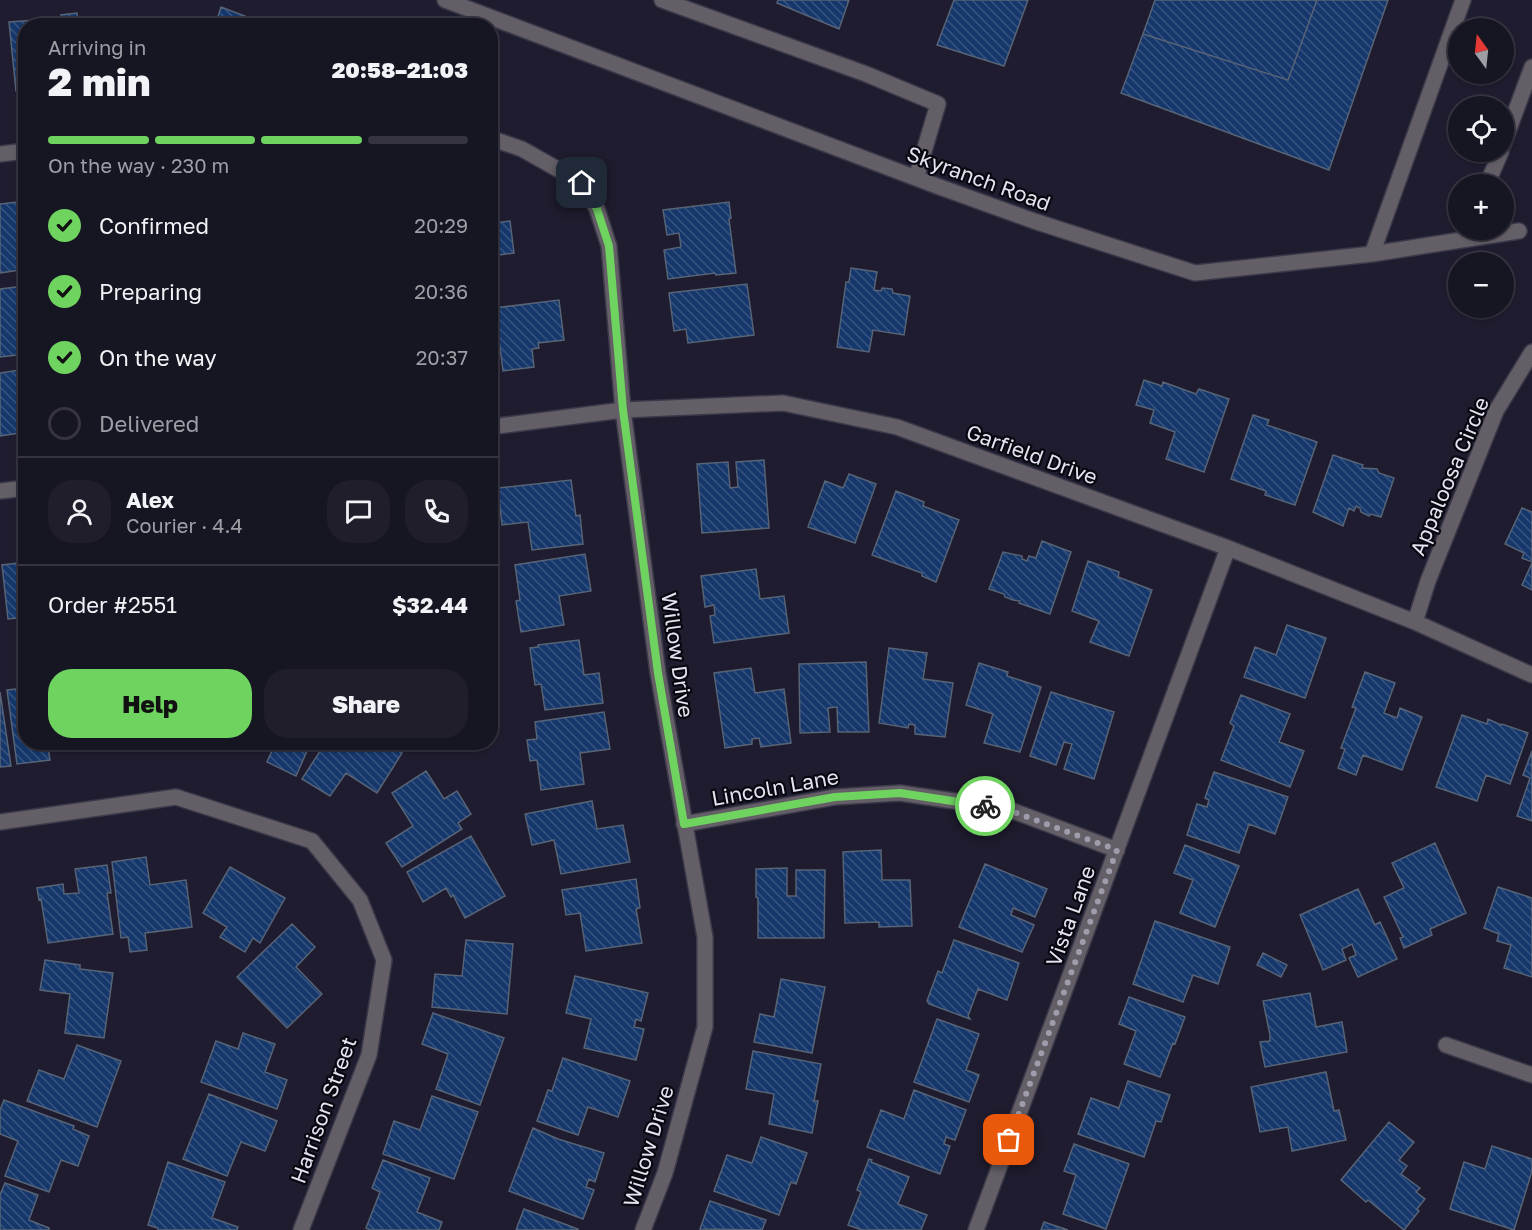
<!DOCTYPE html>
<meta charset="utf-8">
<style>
:root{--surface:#161522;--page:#1f1e2a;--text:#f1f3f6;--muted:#9e9fa5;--line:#353440;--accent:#6fd360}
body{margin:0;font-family:"Golos Text",sans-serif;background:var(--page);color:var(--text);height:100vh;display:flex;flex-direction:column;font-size:22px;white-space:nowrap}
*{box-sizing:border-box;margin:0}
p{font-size:20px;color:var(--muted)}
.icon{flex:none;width:33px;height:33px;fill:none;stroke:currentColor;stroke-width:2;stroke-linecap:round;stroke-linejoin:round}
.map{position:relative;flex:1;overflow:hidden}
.drawer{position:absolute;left:18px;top:18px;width:480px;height:732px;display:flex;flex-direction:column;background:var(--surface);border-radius:24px;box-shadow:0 2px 4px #0004,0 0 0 2px var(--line)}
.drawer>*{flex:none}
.needle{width:39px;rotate:345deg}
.tools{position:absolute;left:1448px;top:18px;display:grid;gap:12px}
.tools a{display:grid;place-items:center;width:66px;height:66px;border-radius:50%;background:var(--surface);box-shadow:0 2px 4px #0004,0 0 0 2px var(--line);font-size:30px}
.pin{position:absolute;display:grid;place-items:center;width:51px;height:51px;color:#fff;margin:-26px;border-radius:12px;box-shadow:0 3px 9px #0006}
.courier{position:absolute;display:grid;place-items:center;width:60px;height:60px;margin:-30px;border:4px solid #6fd360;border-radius:50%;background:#fff;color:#222;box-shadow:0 2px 8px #0007}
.overview em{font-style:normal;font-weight:800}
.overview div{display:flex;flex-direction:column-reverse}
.overview{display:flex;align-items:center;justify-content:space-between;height:102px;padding:0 30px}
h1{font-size:39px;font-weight:800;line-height:45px}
.bar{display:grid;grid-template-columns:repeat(4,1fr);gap:9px 6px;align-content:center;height:72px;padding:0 30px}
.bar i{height:8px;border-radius:4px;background:var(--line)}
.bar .selected{background:var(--accent)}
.bar p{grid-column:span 4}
.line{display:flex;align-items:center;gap:15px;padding:0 30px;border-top:2px solid var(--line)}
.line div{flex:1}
.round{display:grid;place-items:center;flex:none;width:63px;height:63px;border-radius:24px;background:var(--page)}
ol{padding:0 30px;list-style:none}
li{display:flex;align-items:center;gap:18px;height:66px}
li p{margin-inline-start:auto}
li .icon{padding:6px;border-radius:50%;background:var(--accent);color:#111;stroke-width:4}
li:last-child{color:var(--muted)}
li i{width:33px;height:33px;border:3px solid var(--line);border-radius:50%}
.button{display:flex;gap:12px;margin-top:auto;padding:12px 30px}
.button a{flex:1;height:69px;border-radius:24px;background:var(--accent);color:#111;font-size:24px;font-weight:800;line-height:69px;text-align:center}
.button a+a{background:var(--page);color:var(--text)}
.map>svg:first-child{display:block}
.building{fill:url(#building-back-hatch);stroke:#576376;stroke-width:1.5}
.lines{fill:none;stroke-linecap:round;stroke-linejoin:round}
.minor-casing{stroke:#3a3849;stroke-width:18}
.minor{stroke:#645e66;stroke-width:15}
.done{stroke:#9f9dac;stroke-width:6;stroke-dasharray:0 10.8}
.route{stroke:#6fd360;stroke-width:8}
.labels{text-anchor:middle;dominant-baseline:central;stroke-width:4.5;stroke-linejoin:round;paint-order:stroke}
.street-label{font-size:21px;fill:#e4e3f0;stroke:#090810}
</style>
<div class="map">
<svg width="1532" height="1230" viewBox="0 0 1532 1230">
<defs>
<pattern id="building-back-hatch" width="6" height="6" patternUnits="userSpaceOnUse" patternTransform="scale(1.5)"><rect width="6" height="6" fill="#15376b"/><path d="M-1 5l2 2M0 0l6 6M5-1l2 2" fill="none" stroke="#375480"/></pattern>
</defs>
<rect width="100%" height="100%" fill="#1e1c2e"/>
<!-- building -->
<path class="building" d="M 778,0 L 849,0 L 839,29 L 777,3 Z
M 954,0 L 1028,0 L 1004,66 L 937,45 Z
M 1155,0 L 1317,0 L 1288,80 L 1143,34 Z
M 1317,0 L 1388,0 L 1329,170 L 1121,93 L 1143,34 L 1288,80 Z
M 221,7 L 271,26 L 215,26 Z
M 77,13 L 79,26 L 26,26 L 26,91 L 16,91 L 9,22 L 62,18 L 61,15 Z
M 26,201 L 26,233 L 21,234 L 26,269 L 0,273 L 0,204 Z
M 729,202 L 731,218 L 729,219 L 736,273 L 716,275 L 715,273 L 668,279 L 664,250 L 681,247 L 679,233 L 667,235 L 663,210 Z
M 494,209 L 495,223 L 510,221 L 514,253 L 491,256 L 490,260 L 490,210 Z
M 851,268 L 877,272 L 874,290 L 881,291 L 882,288 L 892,289 L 893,293 L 910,296 L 904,335 L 873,330 L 869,352 L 837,347 L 846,282 L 849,282 Z
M 25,283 L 26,354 L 0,357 L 0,289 L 24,286 Z
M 747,284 L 754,335 L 688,343 L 686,329 L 674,331 L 669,293 Z
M 559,300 L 564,340 L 538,343 L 539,348 L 532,349 L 534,367 L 503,371 L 495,308 Z
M 26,369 L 26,432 L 0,436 L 0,373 Z
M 1144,380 L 1162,386 L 1163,382 L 1196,394 L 1199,389 L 1229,399 L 1204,472 L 1166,459 L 1175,432 L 1150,423 L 1154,410 L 1136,405 Z
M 1253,415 L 1269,420 L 1267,425 L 1317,442 L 1295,505 L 1265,495 L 1266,491 L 1231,479 Z
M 1333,455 L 1363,465 L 1362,468 L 1377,469 L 1379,473 L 1394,478 L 1381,517 L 1371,514 L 1369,516 L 1361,512 L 1360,508 L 1356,506 L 1354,511 L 1349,508 L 1343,526 L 1313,512 Z
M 764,460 L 769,528 L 702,533 L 697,464 L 728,462 L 730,488 L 738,487 L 736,462 Z
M 849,474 L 876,484 L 855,543 L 808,527 L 825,481 L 843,488 Z
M 571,480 L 576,516 L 580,515 L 583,544 L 532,550 L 528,522 L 502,525 L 498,488 Z
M 896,491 L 924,502 L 923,506 L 959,520 L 936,582 L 922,576 L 922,573 L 872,555 Z
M 1522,508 L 1532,512 L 1532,562 L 1522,558 L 1524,553 L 1505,544 Z
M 1042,541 L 1071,552 L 1050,614 L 1019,603 L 1020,601 L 1013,600 L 1005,597 L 1004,594 L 989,589 L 1003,552 L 1022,556 L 1022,559 L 1027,561 L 1029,556 L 1036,558 Z
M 585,554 L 591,591 L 559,596 L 564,625 L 521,632 L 516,601 L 520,600 L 515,565 Z
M 1088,561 L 1119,572 L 1118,577 L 1152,590 L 1129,656 L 1090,642 L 1099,621 L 1072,611 Z
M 26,562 L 26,617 L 8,619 L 2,565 Z
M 1532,563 L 1532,590 L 1522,585 Z
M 756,569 L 760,599 L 784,596 L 789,633 L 714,643 L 710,616 L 715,615 L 714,605 L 705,607 L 701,576 Z
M 1287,625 L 1326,638 L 1305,698 L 1244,677 L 1255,647 L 1276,655 Z
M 579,640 L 584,675 L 599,673 L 603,703 L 545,710 L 541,684 L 535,685 L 530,648 L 538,647 L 538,645 Z
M 889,648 L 927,653 L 923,679 L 953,683 L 945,737 L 915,734 L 915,725 L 909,724 L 908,728 L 879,723 Z
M 866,662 L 869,732 L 838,732 L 837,707 L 828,708 L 830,732 L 800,733 L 799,664 Z
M 979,663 L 1008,672 L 1007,676 L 1041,687 L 1020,752 L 984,743 L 993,714 L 966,705 Z
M 751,668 L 755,693 L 784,689 L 791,743 L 761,747 L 759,738 L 752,739 L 752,744 L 725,748 L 714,673 Z
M 1365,672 L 1395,683 L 1384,713 L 1397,718 L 1400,708 L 1422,717 L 1402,770 L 1363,755 L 1356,775 L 1338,768 L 1345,749 L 1341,748 L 1356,708 L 1352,707 Z
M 26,688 L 26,742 L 47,742 L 50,760 L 17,764 L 7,690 Z
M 0,692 L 11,766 L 0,767 Z
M 1051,692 L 1114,712 L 1094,779 L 1064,769 L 1072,744 L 1064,742 L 1056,765 L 1030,756 Z
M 1241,695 L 1290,714 L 1279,742 L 1304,751 L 1290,787 L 1221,760 L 1234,726 L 1230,723 Z
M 604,712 L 610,749 L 580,753 L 584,784 L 541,790 L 537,760 L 530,761 L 527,740 L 537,739 L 535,722 Z
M 1462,715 L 1487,724 L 1488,719 L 1501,725 L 1502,724 L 1528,733 L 1510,784 L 1486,775 L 1477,801 L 1436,787 Z
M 128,742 L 161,742 L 161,747 L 129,748 Z
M 168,742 L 199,742 L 199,746 L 168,747 Z
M 276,742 L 311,742 L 296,776 L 267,762 Z
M 326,742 L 385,742 L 402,753 L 377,793 L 346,773 L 330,796 L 302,779 Z
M 1532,751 L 1532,821 L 1517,816 L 1530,778 L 1523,775 Z
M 426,771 L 444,799 L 457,791 L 471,814 L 458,823 L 462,829 L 402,867 L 386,843 L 413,826 L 392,793 Z
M 1214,772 L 1288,797 L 1275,834 L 1249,824 L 1239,853 L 1187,835 L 1197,804 L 1207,807 L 1209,800 L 1205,798 Z
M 592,801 L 597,829 L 623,825 L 630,862 L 561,874 L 554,840 L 532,845 L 525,814 Z
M 471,836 L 505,896 L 465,918 L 453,895 L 451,897 L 446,888 L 423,902 L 407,872 Z
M 1435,843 L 1466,913 L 1430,929 L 1432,935 L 1404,948 L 1400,938 L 1403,937 L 1384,897 L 1404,888 L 1392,863 Z
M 1185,845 L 1239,866 L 1215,927 L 1180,913 L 1193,880 L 1174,873 Z
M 881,850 L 882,880 L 910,880 L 912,926 L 879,927 L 879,922 L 845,923 L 843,852 Z
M 146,857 L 150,885 L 186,880 L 192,927 L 145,933 L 147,950 L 130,952 L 128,937 L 121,938 L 112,862 Z
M 985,864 L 1047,889 L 1035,917 L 1013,908 L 1011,915 L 1034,925 L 1022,952 L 959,927 Z
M 107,865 L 111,893 L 107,893 L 113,934 L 48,943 L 41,899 L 39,900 L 37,888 L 63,884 L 64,894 L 79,893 L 75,869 Z
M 230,867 L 285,898 L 260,943 L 253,938 L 245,952 L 220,937 L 227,927 L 203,913 Z
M 787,868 L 787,896 L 796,896 L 796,870 L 825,870 L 824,938 L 758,938 L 758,898 L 756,897 L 756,869 Z
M 636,879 L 640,908 L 636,909 L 642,943 L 586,951 L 580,913 L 566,915 L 562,890 Z
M 1498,887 L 1532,898 L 1532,977 L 1504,968 L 1511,945 L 1497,941 L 1499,934 L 1484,928 Z
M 1358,889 L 1375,925 L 1380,922 L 1397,959 L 1358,977 L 1349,958 L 1356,955 L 1352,944 L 1342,949 L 1346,960 L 1323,970 L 1300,915 Z
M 1155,921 L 1230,947 L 1218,984 L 1193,975 L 1183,1002 L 1133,984 Z
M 292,924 L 315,947 L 296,967 L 322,994 L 287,1028 L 237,977 Z
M 466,940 L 513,944 L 507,1014 L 432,1007 L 435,974 L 462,976 Z
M 954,940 L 1019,963 L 1007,1000 L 978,989 L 968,1016 L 970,1019 L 929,1004 L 927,1001 L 938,971 L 942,973 Z
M 1263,953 L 1287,965 L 1281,977 L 1257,965 Z
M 45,960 L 80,965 L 80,969 L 113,973 L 104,1038 L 65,1033 L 70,994 L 40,990 Z
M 575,976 L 648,993 L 641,1021 L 636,1019 L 634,1027 L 644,1029 L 636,1060 L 584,1048 L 591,1019 L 566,1013 Z
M 781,979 L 825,987 L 812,1053 L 754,1042 L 760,1014 L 774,1017 Z
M 1310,993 L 1316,1027 L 1342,1022 L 1347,1052 L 1265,1067 L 1260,1042 L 1270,1041 L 1270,1035 L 1263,1001 Z
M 1129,997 L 1185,1017 L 1175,1044 L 1173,1043 L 1160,1077 L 1124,1064 L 1136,1031 L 1119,1024 Z
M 433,1013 L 504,1038 L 480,1105 L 436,1089 L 448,1054 L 422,1044 Z
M 937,1019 L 979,1034 L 966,1070 L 979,1075 L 969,1102 L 914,1082 Z
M 243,1033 L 275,1044 L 265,1072 L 287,1080 L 277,1109 L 201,1082 L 216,1041 L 238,1049 Z
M 77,1045 L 121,1061 L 97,1127 L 27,1101 L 39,1070 L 64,1079 Z
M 753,1051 L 821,1064 L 814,1101 L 818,1101 L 812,1133 L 769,1124 L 774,1094 L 746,1089 Z
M 563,1058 L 630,1081 L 618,1117 L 588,1107 L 578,1135 L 537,1121 L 548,1090 L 552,1091 Z
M 1326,1072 L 1334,1111 L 1339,1110 L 1346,1140 L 1292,1151 L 1288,1127 L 1260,1132 L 1251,1087 Z
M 1128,1081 L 1170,1095 L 1161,1122 L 1156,1121 L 1144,1157 L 1078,1134 L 1091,1098 L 1119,1108 Z
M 914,1090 L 966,1110 L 955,1140 L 946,1137 L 944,1144 L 950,1146 L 940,1174 L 867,1147 L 881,1110 L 904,1119 Z
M 209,1094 L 277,1121 L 265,1151 L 241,1142 L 227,1176 L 183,1159 Z
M 432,1096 L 478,1112 L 454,1179 L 383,1154 L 394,1121 L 420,1130 Z
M 4,1100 L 74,1126 L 73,1129 L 89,1136 L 78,1166 L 61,1160 L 49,1192 L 5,1176 L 18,1141 L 0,1134 L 0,1110 Z
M 1389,1122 L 1414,1142 L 1399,1160 L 1407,1166 L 1401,1174 L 1420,1188 L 1416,1192 L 1425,1199 L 1417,1209 L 1419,1211 L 1404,1230 L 1368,1200 L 1366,1202 L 1341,1180 Z
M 533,1128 L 558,1139 L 604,1153 L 595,1182 L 589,1179 L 586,1187 L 594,1190 L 583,1219 L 509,1191 Z
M 761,1137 L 807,1153 L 796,1184 L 791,1182 L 779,1215 L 714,1191 L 727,1155 L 752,1163 Z
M 1074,1144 L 1129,1164 L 1106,1229 L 1063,1214 L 1076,1175 L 1064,1171 Z
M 1492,1146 L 1532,1159 L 1532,1171 L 1514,1230 L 1450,1209 L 1464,1162 L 1485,1169 Z
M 869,1159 L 872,1160 L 871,1162 L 909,1177 L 898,1204 L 927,1215 L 921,1230 L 862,1230 L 848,1225 L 861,1192 L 857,1190 Z
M 383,1160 L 430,1178 L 417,1212 L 442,1222 L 439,1230 L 371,1230 L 366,1228 L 380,1192 L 372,1188 Z
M 168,1162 L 225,1182 L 212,1218 L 238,1227 L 237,1230 L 158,1230 L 158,1228 L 148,1225 Z
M 5,1183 L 38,1195 L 29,1220 L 49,1228 L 49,1230 L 0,1230 L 0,1195 Z
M 710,1201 L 766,1220 L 762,1230 L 700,1229 Z
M 524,1209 L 578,1229 L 577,1230 L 516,1230 Z
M 1044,1222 L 1068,1230 L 1041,1230 Z"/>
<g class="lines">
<defs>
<path id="minor" d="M 445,0 L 937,186 L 1034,221 L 1195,273 L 1372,254 L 1519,231
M 662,0 L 866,74 L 938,104 L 916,178
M 490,138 L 522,149 L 582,183 L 597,209 L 609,246 L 623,410 L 658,673 L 705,937 L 705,1027 L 665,1173 L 643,1230
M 1503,145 L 1532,67
M 0,154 L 26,151
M 1487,184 L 1501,152
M 1372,254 L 1463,0
M 490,427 L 623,410 L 783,403 L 897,427 L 1228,548 L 1415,622 L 1532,675
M 0,491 L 26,488
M 1415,622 L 1428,581 L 1496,411 L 1532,352
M 0,822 L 176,797 L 312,841 L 360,900 L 384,960 L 369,1055 L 301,1230
M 684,824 L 835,797 L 900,793 L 1008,809 L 1117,850
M 1446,1045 L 1532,1075
M 976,1230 L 1228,548"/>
</defs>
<!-- minor casing -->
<use href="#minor" class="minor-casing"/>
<!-- minor -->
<use href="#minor" class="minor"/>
</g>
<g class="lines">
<!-- done -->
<path class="done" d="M 985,806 L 1008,810 L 1117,850 L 1009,1140"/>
<!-- route -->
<path class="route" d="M 582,183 L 597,209 L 609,246 L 623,410 L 658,673 L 684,824 L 835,797 L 900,793 L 985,806"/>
</g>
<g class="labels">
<!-- street labels -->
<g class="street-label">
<text transform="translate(979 178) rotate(20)">Skyranch Road</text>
<text transform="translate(1032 454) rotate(20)">Garfield Drive</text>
<text transform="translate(1449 476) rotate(-67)">Appaloosa Circle</text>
<text transform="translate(678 655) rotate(82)">Willow Drive</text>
<text transform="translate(775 787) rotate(-10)">Lincoln Lane</text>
<text transform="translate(1070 916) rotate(-70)">Vista Lane</text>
<text transform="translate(323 1110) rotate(-70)">Harrison Street</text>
<text transform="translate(648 1146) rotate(-73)">Willow Drive</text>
</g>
</g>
</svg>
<div class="tools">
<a><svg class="needle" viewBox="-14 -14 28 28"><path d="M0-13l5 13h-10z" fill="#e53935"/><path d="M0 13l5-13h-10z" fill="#9e9fa5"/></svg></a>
<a><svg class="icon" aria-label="locate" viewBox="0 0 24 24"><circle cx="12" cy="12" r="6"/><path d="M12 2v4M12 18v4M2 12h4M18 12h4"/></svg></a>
<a>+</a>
<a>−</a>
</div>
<div class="pin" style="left:1009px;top:1140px;background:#ea580c"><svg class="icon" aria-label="bag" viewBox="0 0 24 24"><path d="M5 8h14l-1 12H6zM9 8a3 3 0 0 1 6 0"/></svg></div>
<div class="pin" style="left:582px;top:183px;background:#1f2937"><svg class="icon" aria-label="home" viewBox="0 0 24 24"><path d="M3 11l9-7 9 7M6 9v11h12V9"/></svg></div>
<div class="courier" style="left:985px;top:806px"><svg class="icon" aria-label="bike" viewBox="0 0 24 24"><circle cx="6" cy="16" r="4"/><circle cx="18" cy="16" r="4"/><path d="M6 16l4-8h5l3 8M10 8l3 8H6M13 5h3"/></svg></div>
<section class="drawer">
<div class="overview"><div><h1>2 min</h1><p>Arriving in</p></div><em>20:58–21:03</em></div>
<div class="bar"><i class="selected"></i><i class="selected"></i><i class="selected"></i><i></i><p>On the way · 230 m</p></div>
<ol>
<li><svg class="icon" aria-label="check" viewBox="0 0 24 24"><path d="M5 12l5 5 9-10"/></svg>Confirmed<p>20:29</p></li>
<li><svg class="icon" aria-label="check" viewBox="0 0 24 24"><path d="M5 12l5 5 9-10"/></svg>Preparing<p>20:36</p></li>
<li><svg class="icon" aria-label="check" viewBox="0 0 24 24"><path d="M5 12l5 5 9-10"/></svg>On the way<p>20:37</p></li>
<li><i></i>Delivered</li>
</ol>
<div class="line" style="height:108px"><a class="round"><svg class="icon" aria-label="person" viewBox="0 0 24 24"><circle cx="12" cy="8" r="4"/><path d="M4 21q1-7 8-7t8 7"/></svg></a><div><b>Alex</b><p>Courier · 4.4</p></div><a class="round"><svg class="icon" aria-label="chat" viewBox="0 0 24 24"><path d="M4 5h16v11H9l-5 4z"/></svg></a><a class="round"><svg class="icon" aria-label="phone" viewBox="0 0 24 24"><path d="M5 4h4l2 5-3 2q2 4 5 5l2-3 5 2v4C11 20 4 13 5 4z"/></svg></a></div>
<div class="line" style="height:78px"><div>Order #2551</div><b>$32.44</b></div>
<div class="button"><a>Help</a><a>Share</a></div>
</section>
</div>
